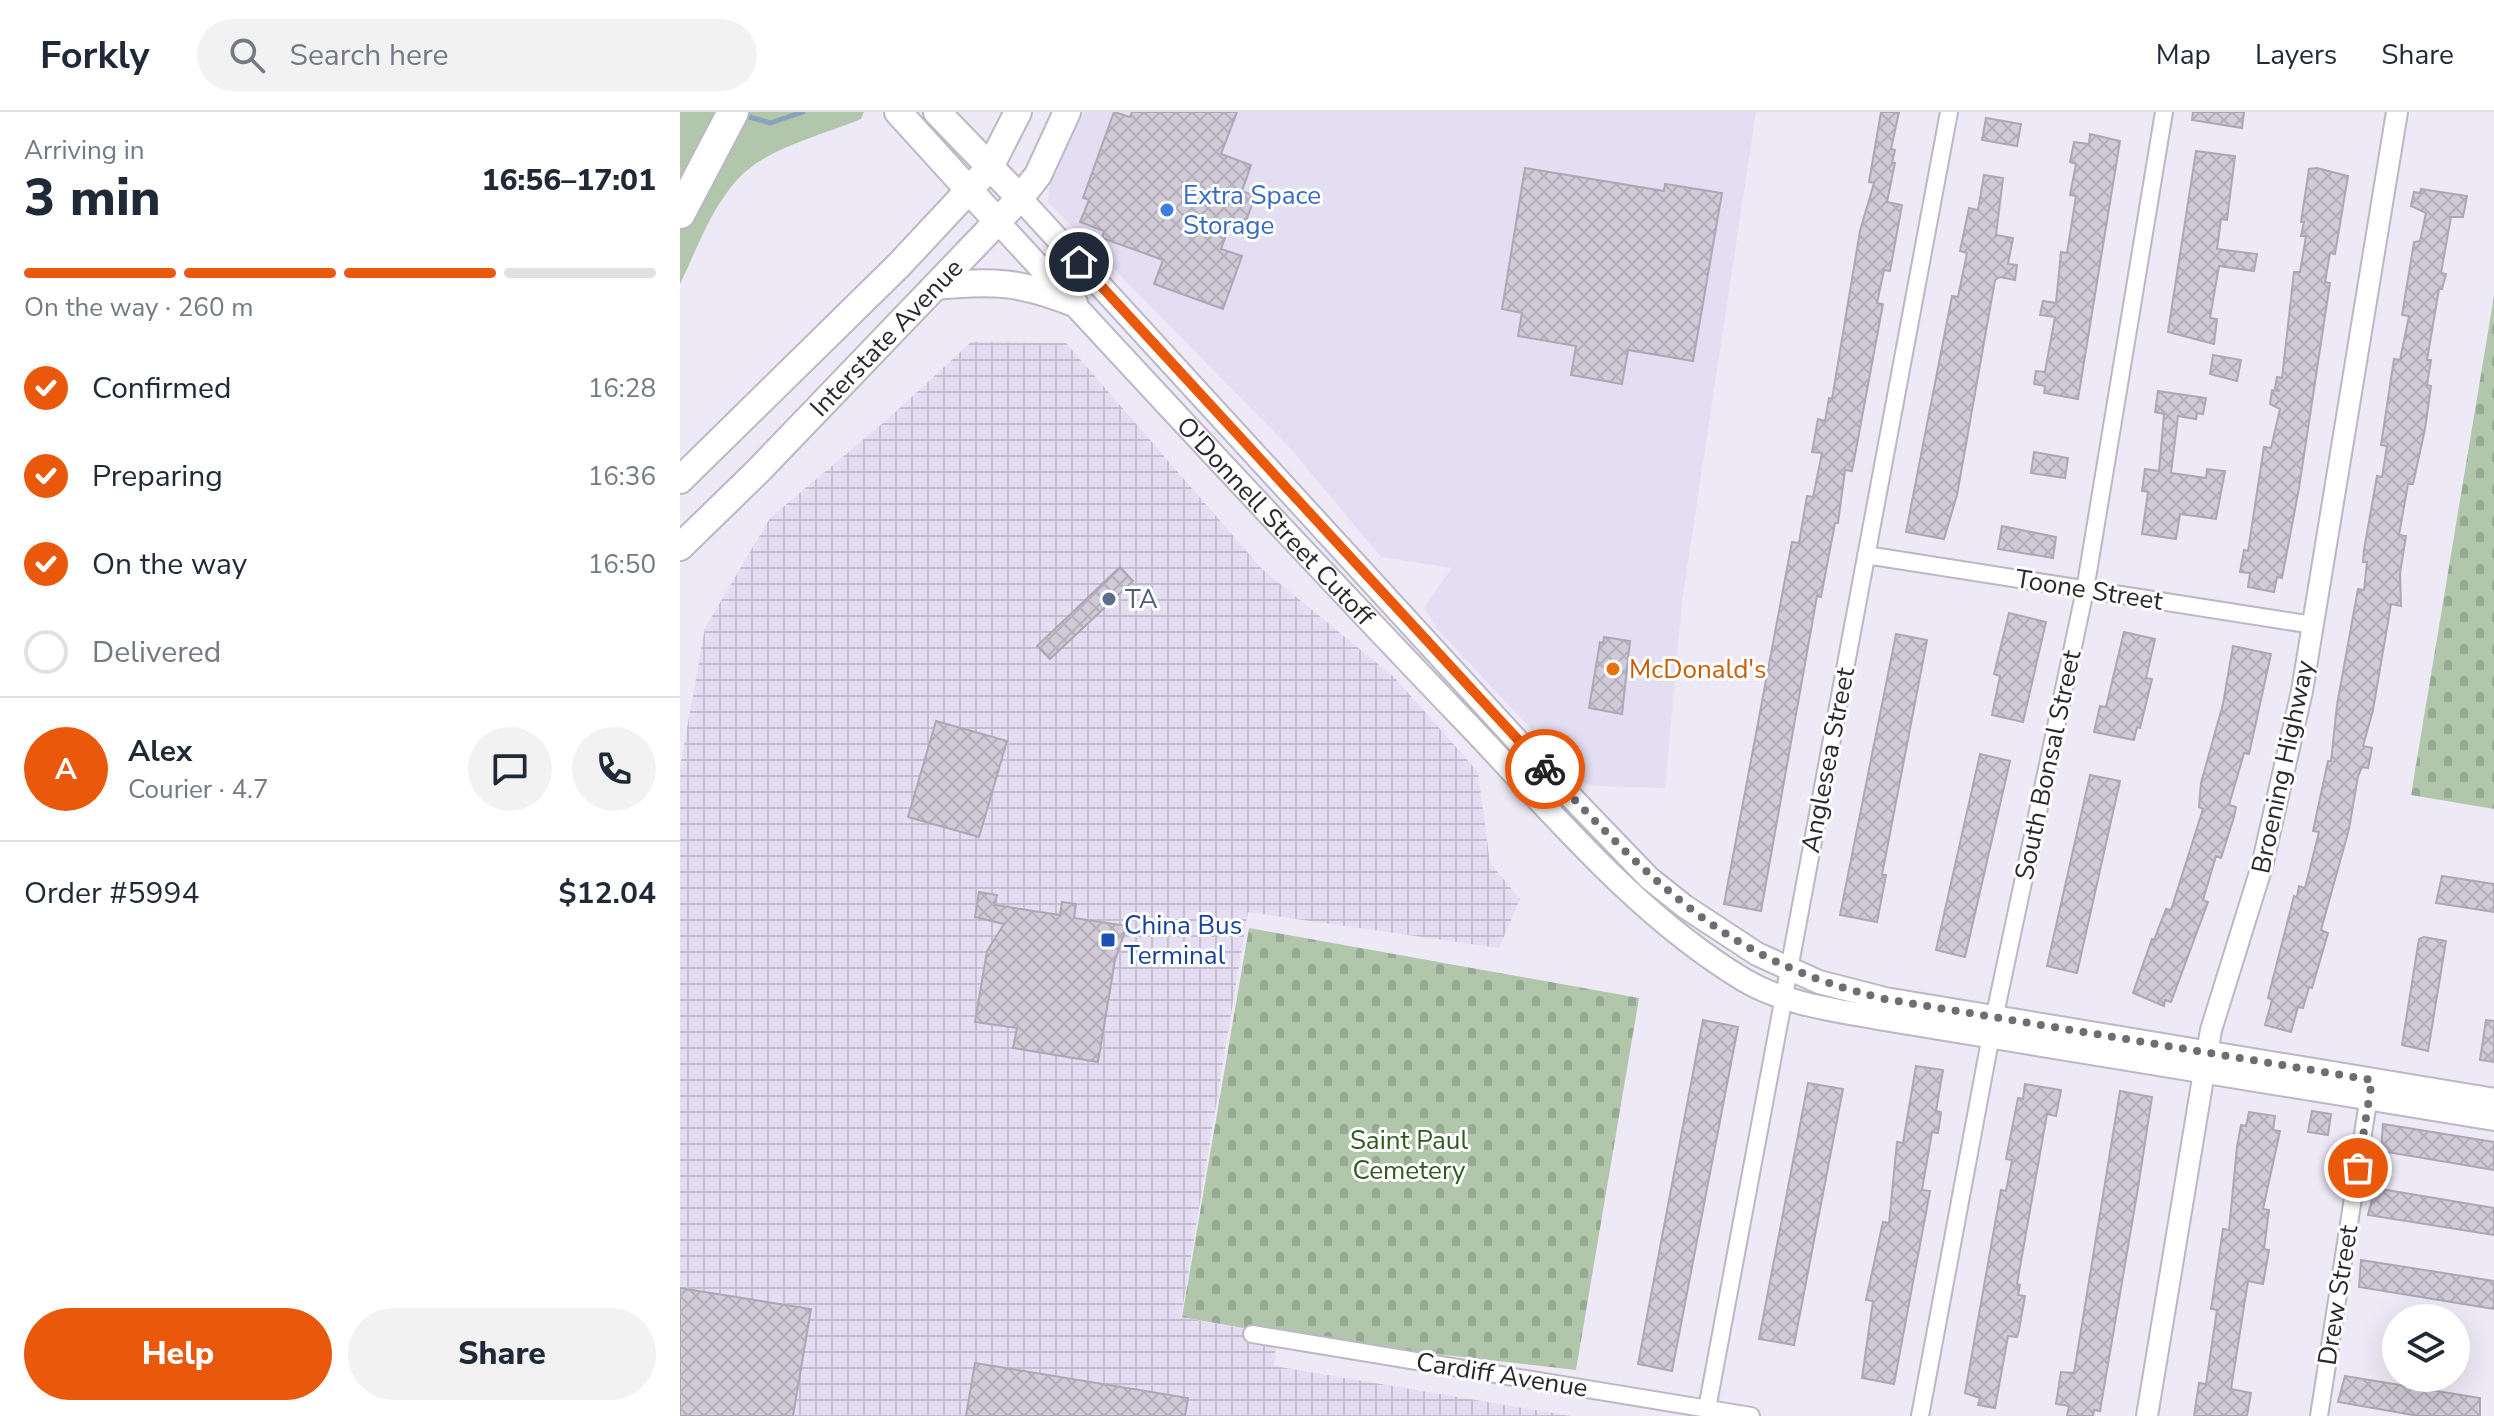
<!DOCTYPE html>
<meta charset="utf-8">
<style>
:root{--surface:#fff;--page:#f2f2f3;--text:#1f2937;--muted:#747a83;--line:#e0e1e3;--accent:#ea580c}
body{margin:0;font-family:"Nunito Sans",sans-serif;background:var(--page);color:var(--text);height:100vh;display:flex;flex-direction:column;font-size:30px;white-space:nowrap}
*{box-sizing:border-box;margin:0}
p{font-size:26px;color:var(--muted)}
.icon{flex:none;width:44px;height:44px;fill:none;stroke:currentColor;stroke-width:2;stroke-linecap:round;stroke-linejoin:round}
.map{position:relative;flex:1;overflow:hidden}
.side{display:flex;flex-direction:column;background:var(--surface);width:680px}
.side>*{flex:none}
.fabs{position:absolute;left:1702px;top:1192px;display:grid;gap:16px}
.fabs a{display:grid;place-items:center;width:88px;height:88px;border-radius:50%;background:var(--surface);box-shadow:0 8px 32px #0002;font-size:40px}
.pin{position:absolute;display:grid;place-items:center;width:68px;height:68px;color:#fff;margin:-34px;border:4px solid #fff;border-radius:50%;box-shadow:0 2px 8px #0007}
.courier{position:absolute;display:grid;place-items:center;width:80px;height:80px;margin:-40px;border:6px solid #ea580c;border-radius:50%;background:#fff;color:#222;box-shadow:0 2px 10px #0007}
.head em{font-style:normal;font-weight:800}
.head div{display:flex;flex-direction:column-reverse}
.head{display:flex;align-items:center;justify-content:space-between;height:136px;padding:0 24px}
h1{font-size:52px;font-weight:800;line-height:60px}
.bar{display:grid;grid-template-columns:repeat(4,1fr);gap:12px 8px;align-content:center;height:96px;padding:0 24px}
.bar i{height:10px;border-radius:6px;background:var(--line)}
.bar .selected{background:var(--accent)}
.bar p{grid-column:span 4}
.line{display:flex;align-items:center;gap:20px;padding:0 24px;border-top:2px solid var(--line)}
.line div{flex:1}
.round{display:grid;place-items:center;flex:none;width:84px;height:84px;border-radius:42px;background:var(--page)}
ol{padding:0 24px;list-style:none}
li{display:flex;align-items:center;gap:24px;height:88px}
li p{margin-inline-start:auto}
li .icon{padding:8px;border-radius:50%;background:var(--accent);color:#fff;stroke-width:4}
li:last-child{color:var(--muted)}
li i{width:44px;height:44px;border:4px solid var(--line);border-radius:50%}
.button{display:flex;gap:16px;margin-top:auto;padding:16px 24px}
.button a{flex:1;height:92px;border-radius:48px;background:var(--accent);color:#fff;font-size:32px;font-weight:800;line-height:92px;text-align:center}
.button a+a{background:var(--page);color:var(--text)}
header{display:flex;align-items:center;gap:48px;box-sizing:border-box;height:112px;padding:0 40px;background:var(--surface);border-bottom:2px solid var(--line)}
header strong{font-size:38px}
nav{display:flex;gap:44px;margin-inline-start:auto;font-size:28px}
.search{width:560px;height:72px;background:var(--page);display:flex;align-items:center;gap:20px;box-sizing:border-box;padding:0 28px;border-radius:44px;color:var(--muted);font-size:30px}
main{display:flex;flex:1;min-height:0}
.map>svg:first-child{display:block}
.commercial{fill:#e4def3}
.industrial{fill:url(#industrial-grid)}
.grass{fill:#b1c6aa}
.cemetery{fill:url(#cemetery-stones)}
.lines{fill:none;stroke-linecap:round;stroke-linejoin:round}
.stream{stroke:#89a3be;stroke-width:5}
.building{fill:url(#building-cross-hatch);stroke:#aca7b4;stroke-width:2}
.minor-casing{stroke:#bcb7c4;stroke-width:20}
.tertiary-casing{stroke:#bcb7c4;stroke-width:24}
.secondary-casing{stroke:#bcb7c4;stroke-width:26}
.primary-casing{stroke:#bcb7c4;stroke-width:30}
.motorway-casing{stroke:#bcb7c4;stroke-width:34}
.minor{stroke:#fff;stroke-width:16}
.tertiary{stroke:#fff;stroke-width:20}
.secondary{stroke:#fff;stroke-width:22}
.primary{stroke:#fff;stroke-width:26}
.motorway{stroke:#fff;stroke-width:30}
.done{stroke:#6f6c73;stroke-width:8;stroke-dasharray:0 14.4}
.route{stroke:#ea580c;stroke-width:10}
.shop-dot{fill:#3f7fe0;stroke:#fff;stroke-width:3}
.service-dot{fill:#5c6f8a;stroke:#fff;stroke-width:3}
.food-dot{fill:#e8710a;stroke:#fff;stroke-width:3}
.transit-dot{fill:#1a4fb4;stroke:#fff;stroke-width:3}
.labels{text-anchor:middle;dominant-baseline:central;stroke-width:6;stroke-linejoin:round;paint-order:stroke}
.shop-label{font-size:26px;fill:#366cbe;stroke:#fff;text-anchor:start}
.street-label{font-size:26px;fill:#2a282d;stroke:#fff}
.service-label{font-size:26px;fill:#4e5e75;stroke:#fff;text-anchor:start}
.food-label{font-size:26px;fill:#c56008;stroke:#fff;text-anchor:start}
.transit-label{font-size:26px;fill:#164399;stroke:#fff;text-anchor:start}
.park-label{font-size:26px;fill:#305821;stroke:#fff}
</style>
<header>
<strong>Forkly</strong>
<div class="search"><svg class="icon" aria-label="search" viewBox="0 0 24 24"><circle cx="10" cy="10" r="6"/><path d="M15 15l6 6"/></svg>Search here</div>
<nav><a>Map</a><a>Layers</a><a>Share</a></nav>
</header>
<main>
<section class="side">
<div class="head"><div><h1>3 min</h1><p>Arriving in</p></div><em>16:56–17:01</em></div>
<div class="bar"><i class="selected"></i><i class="selected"></i><i class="selected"></i><i></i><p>On the way · 260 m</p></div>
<ol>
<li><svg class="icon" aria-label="check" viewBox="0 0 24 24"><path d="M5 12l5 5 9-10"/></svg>Confirmed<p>16:28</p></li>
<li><svg class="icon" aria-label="check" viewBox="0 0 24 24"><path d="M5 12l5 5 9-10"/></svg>Preparing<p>16:36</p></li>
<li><svg class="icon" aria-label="check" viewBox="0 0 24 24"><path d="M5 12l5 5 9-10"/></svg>On the way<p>16:50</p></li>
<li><i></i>Delivered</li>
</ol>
<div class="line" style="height:144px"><b class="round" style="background:var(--accent);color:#fff">A</b><div><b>Alex</b><p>Courier · 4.7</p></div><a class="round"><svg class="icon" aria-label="chat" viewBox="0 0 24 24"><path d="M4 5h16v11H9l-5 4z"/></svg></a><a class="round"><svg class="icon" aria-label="phone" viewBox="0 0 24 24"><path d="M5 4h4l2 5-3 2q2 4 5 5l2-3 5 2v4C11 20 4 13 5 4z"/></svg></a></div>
<div class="line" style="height:104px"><div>Order #5994</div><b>$12.04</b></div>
<div class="button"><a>Help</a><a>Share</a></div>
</section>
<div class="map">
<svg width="1814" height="1304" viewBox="0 0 1814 1304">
<defs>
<pattern id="industrial-grid" width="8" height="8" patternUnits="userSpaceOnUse" patternTransform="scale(2)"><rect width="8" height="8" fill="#e5ddf2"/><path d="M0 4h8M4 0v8" fill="none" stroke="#c5bed0"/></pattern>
<pattern id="cemetery-stones" width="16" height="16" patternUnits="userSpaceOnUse" patternTransform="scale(2)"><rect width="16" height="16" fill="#b1c6aa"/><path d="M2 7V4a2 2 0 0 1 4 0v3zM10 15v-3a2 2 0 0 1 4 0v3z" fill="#98aa93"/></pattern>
<pattern id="building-cross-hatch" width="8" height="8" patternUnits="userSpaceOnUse" patternTransform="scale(2)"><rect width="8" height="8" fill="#d0cbd8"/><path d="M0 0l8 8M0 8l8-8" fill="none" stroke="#b3aeba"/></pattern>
</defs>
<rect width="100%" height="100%" fill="#eee9f6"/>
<!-- commercial -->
<path class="commercial" d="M 401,0 L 1076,0 L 1002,490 L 985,676 L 915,674 L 901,670 L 758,518 L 744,495 L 772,456 L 701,445 L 610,336 L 368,90 L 370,70 Z"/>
<!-- industrial -->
<path class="industrial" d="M 291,230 L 386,231 L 581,456 L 715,566 L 798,660 L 810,751 L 840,787 L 819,836 L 568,800 L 501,1205 L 597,1223 L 594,1254 L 891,1304 L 0,1304 L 0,655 L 25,516 L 90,406 L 209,306 Z"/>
<!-- grass -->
<path class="grass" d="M 0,0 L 184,0 L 181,7 C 143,23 86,36 58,67 C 31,96 17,137 0,172 Z"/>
<!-- cemetery -->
<path class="cemetery" d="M 1814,184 L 1814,697 L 1731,683 Z
M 569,816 L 959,886 L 896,1258 L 618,1226 L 502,1205 Z"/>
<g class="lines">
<!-- stream -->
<path class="stream" d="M 63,3 L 90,11 L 123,0"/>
</g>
<!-- building -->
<path class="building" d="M 434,0 L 450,5 L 452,0 L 557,0 L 541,42 L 571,53 L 562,79 L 575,84 L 565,112 L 552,107 L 541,137 L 562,144 L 543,197 L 474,172 L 483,148 L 422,126 L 424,119 L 400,110 L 409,88 L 403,86 Z
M 1201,0 L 1219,0 L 1211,37 L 1215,38 L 1212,51 L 1215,51 L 1207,90 L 1222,93 L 1210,159 L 1204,158 L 1197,191 L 1203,192 L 1172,359 L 1165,358 L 1158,411 L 1155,411 L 1141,485 L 1137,484 L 1081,799 L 1044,792 L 1112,430 L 1119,431 L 1127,384 L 1133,385 L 1142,341 L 1132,340 L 1138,307 L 1145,309 L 1149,286 L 1152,287 L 1180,119 L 1194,71 L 1189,70 Z
M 1513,0 L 1564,0 L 1562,16 L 1512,8 Z
M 1306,6 L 1341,12 L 1337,34 L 1302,28 Z
M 1410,22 L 1440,29 L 1398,287 L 1364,281 L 1365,274 L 1354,272 L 1356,259 L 1365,260 L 1375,205 L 1360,203 L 1363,189 L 1376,191 L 1381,140 L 1387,141 L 1396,84 L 1390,83 L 1396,52 L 1390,50 L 1394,30 L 1409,32 Z
M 1516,39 L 1555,44 L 1547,108 L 1541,107 L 1537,137 L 1577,142 L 1574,159 L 1539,154 L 1530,206 L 1537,207 L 1534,232 L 1488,220 Z
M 845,56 L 984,79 L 985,72 L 1042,81 L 1013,249 L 948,238 L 942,272 L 891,263 L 896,234 L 838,224 L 842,201 L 822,197 Z
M 1637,56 L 1668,64 L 1655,142 L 1650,141 L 1645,170 L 1650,171 L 1619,376 L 1602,466 L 1597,465 L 1594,480 L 1568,475 L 1570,461 L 1560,460 L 1564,438 L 1568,439 L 1584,335 L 1591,336 L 1600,297 L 1590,292 L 1592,278 L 1600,279 L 1595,276 L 1597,265 L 1602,266 L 1614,160 L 1620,160 L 1626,124 L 1621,124 L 1624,110 L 1621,110 L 1629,57 Z
M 1304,63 L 1323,66 L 1316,123 L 1333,126 L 1328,152 L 1337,153 L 1335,168 L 1320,165 L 1315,168 L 1277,383 L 1264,427 L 1226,420 L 1272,184 L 1278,185 L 1287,141 L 1280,139 L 1289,96 L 1298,98 Z
M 1741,77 L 1787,84 L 1783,105 L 1771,105 L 1761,161 L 1766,162 L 1762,177 L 1759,177 L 1747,248 L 1751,248 L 1747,273 L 1751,274 L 1745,317 L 1733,372 L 1728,372 L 1719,423 L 1726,424 L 1720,461 L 1721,494 L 1711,492 L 1693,598 L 1683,634 L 1692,636 L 1688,656 L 1682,655 L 1678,664 L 1669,717 L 1641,818 L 1648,821 L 1632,876 L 1629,875 L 1623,896 L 1618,895 L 1611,920 L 1585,913 L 1592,888 L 1588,886 L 1614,784 L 1617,785 L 1619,774 L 1625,776 L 1639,720 L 1633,719 L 1648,649 L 1651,649 L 1657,593 L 1678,477 L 1684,478 L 1687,450 L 1683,450 L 1684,438 L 1697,364 L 1702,365 L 1707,334 L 1701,333 L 1714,247 L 1720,248 L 1729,204 L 1722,203 L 1734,130 L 1740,129 L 1746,101 L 1731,94 L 1734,80 L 1740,81 Z
M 1533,243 L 1561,248 L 1557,269 L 1530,262 Z
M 1478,279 L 1526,286 L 1523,302 L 1517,301 L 1516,307 L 1498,304 L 1491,361 L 1526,366 L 1527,357 L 1545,359 L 1536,407 L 1500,402 L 1496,427 L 1462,422 L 1468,380 L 1462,379 L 1465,357 L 1479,359 L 1484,302 L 1475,300 Z
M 1354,340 L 1388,346 L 1385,366 L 1351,361 Z
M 1322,414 L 1376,425 L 1373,446 L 1318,437 Z
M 440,455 L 453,469 L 370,547 L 357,534 Z
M 1329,501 L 1366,510 L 1343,610 L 1312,603 L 1320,564 L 1314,562 Z
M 1444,520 L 1475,527 L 1466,566 L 1472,567 L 1460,616 L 1457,615 L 1454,628 L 1414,620 L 1420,594 L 1426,595 Z
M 1216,522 L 1247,528 L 1202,763 L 1206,763 L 1197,810 L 1160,803 Z
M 924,525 L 950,529 L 942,602 L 909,596 L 920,530 L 923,531 Z
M 1553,534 L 1591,542 L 1569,642 L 1564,641 L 1549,693 L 1556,695 L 1554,705 L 1541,746 L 1536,744 L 1523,788 L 1528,790 L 1491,890 L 1485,888 L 1484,894 L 1453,881 L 1472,827 L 1474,828 L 1486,797 L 1491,798 L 1523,697 L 1519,695 L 1521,671 L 1543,592 Z
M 256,609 L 327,629 L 299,725 L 228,705 Z
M 1300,642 L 1330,649 L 1285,845 L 1256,838 Z
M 1410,663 L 1440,669 L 1397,861 L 1367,854 Z
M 1762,764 L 1814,772 L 1814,800 L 1756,791 Z
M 299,780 L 317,783 L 315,793 L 380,803 L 382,790 L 396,792 L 394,806 L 447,814 L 435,848 L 418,950 L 333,936 L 337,916 L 295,910 L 307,839 L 324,812 L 295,805 Z
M 1744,825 L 1766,829 L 1748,939 L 1722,933 L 1739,827 Z
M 1023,908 L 1058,915 L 992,1259 L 958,1252 Z
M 1806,908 L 1814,909 L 1814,950 L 1800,948 Z
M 1236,954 L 1263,958 L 1256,999 L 1261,1000 L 1258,1021 L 1252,1020 L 1242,1078 L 1250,1079 L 1214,1272 L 1182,1266 L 1193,1189 L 1186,1188 L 1203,1110 L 1209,1111 L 1217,1030 L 1223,1031 Z
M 1128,971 L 1163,977 L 1114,1233 L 1079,1227 Z
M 1345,972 L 1381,978 L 1376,1004 L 1367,1002 L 1337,1172 L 1340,1173 L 1338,1183 L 1345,1184 L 1339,1218 L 1337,1225 L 1328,1224 L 1315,1296 L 1298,1293 L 1300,1286 L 1285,1281 L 1321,1078 L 1326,1079 L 1332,1048 L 1326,1047 L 1338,986 L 1343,987 Z
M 1440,979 L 1472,985 L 1458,1076 L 1420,1299 L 1414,1298 L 1413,1304 L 1387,1304 L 1389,1294 L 1376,1292 L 1381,1260 L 1394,1261 Z
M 1632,999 L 1651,1002 L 1648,1023 L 1628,1020 Z
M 1569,1000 L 1595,1004 L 1593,1018 L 1600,1019 L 1583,1097 L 1589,1098 L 1584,1137 L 1589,1138 L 1583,1172 L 1568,1169 L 1551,1277 L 1571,1281 L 1567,1304 L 1514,1304 L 1519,1271 L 1526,1272 L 1537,1198 L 1531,1197 L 1541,1131 L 1543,1117 L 1549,1118 L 1557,1035 L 1561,1013 L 1566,1014 Z
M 1703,1012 L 1814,1030 L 1814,1058 L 1701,1039 Z
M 1695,1076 L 1814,1096 L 1814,1123 L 1688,1103 Z
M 1681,1148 L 1814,1169 L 1814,1197 L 1679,1175 Z
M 0,1176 L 131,1197 L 113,1304 L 0,1304 Z
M 295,1251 L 508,1286 L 505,1304 L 286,1304 Z
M 1665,1264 L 1800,1286 L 1800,1304 L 1739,1304 L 1658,1290 Z"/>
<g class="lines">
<defs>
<path id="minor" d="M 1186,443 L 1633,513
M 572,1222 L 1071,1304
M 1027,1297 L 1269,0
M 1240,1304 L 1314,907 L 1405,478 L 1484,0
M 1639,1304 L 1690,977"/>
<path id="tertiary" d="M 1467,1304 L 1531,918 L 1582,754 L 1622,579 L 1717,0"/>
<g id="secondary">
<path d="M 340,86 L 844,636 L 969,766 L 1004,794 L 1077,842 L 1139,870 L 1205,887 L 1814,988"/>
<path id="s1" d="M 318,110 C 471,276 624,441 780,604 C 868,695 954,802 1064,868 C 1107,893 1156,898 1204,907 L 1814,1007"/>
</g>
<g id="primary">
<path d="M 218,0 L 318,110"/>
<path d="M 257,0 L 340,86"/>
<path d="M 256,174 C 312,168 342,170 394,191"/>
<path d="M 0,368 L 219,153 L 289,78 L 310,55 L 338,0"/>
<path id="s2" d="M 0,435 L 79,358 L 340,86 L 358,63 L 387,0"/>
</g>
<path id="motorway" d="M 0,101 L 53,0"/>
</defs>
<!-- minor casing -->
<use href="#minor" class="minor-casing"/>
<!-- tertiary casing -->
<use href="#tertiary" class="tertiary-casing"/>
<!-- secondary casing -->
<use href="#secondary" class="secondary-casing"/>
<!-- primary casing -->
<use href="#primary" class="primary-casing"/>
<!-- motorway casing -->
<use href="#motorway" class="motorway-casing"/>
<!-- minor -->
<use href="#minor" class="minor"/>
<!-- tertiary -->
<use href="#tertiary" class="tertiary"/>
<!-- secondary -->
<use href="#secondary" class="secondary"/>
<!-- primary -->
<use href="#primary" class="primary"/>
<!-- motorway -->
<use href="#motorway" class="motorway"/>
</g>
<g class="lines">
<!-- done -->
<path class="done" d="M 865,657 C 976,772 1042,848 1205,887 L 1692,968 L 1678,1056"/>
<!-- route -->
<path class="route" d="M 399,150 L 865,657"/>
</g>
<!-- markers -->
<circle class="shop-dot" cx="487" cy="98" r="8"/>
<circle class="service-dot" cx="429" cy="487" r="8"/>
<circle class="food-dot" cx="933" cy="557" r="8"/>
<rect class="transit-dot" x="420" y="820" width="16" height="16" rx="4"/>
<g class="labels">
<!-- shop labels -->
<g class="shop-label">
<text x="503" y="83">Extra Space<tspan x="503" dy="30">Storage</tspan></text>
</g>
<!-- street labels -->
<g class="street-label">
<text stroke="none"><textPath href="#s2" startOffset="294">Interstate Avenue</textPath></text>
<text stroke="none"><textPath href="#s1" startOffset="408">O'Donnell Street Cutoff</textPath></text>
<text transform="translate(1409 478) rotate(9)">Toone Street</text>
<text transform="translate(1148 648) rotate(-79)">Anglesea Street</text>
<text transform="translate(1368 653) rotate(-78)">South Bonsal Street</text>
<text transform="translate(1603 655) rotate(-78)">Broening Highway</text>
<text transform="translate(1658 1183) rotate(-81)">Drew Street</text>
<text transform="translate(822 1263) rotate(9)">Cardiff Avenue</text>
</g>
<!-- service labels -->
<g class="service-label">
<text x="445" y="487">TA</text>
</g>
<!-- food labels -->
<g class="food-label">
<text x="949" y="557">McDonald's</text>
</g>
<!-- transit labels -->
<g class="transit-label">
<text x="444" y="813">China Bus<tspan x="444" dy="30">Terminal</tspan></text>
</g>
<!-- park labels -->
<g class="park-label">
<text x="729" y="1028">Saint Paul<tspan x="729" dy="30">Cemetery</tspan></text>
</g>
</g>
</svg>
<div class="fabs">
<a><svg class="icon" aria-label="layers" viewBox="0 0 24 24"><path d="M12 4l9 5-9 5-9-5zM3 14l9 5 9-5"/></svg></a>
</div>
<div class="pin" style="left:1678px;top:1056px;background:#ea580c"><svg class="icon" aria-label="bag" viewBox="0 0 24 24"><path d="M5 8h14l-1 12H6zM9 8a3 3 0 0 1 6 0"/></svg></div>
<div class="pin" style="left:399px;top:150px;background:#1f2937"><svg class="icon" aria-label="home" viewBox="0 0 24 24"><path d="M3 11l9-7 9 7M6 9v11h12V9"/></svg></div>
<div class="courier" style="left:865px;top:657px"><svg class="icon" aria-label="bike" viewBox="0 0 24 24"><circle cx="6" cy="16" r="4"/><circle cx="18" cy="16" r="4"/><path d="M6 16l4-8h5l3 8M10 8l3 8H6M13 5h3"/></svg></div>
</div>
</main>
